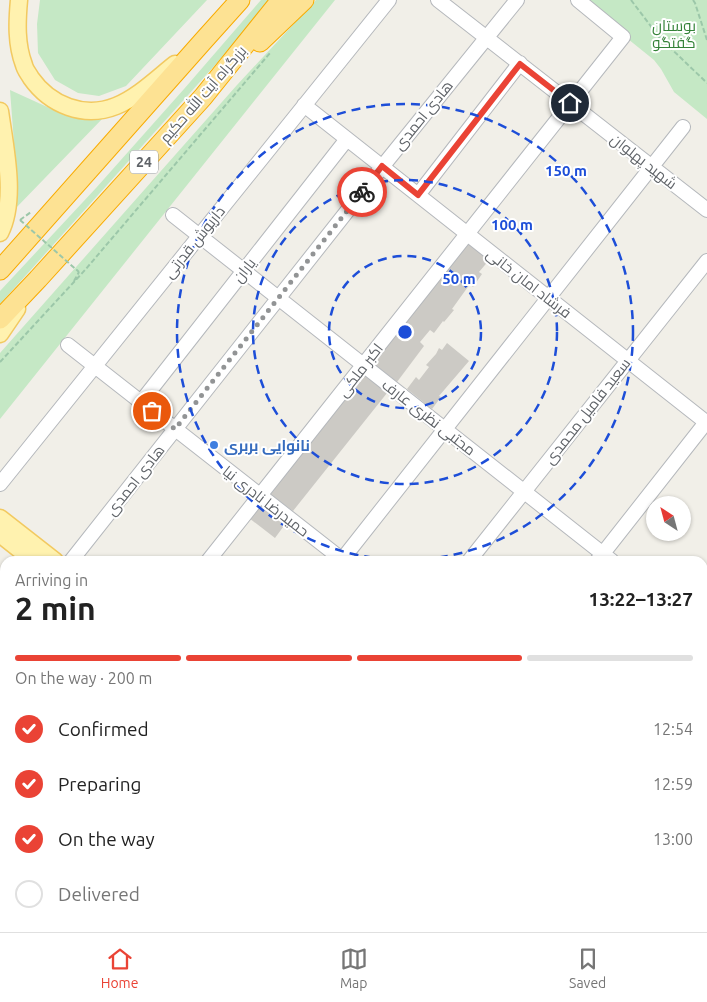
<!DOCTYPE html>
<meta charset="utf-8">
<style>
:root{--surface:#fff;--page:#f6f6f6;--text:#222;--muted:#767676;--line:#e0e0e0;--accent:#ea4335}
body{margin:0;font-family:Ubuntu,Cairo,sans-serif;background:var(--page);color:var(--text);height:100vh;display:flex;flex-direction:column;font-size:19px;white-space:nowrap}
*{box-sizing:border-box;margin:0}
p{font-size:16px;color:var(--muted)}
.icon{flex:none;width:28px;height:28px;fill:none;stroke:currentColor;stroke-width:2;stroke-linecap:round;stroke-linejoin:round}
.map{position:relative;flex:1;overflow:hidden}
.drawer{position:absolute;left:0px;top:556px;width:708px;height:376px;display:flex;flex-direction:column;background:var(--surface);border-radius:15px 15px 0 0;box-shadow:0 1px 4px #0004}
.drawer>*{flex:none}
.needle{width:32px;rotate:324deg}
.fabs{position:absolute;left:646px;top:496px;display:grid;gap:10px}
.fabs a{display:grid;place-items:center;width:45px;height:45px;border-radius:50%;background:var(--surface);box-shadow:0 1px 4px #0004;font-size:25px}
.pin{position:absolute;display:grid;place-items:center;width:42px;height:42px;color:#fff;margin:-21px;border:2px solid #fff;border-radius:50%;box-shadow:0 1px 5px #0007}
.courier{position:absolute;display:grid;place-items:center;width:50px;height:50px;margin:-25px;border:4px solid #ea4335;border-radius:50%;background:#fff;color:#222;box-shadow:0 1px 6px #0007}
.summary em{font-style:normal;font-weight:700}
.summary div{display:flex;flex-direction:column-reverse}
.summary{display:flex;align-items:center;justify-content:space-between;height:85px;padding:0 15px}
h1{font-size:32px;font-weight:700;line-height:38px}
.bar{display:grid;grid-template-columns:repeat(4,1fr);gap:8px 5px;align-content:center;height:60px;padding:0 15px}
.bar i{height:6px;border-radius:4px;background:var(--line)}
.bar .selected{background:var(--accent)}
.bar p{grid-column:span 4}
ol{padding:0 15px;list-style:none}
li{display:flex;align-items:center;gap:15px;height:55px}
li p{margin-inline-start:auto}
li .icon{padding:5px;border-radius:50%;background:var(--accent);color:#fff;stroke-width:4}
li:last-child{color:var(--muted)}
li i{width:28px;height:28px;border:2px solid var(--line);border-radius:50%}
.dock{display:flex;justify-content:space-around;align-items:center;height:70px;border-top:1px solid var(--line);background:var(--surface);font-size:14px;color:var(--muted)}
.dock a{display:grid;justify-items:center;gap:2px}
.dock .selected{color:var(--accent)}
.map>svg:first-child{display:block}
.green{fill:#c5e8c5}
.building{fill:#cccac5}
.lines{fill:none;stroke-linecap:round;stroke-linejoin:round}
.minor-casing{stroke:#b5b8bc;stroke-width:16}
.major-casing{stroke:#f2c960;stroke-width:19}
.highway-casing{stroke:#f9ab00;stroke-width:21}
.path{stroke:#9cc7a9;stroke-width:2;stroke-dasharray:5 2.5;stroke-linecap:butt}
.minor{stroke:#fff;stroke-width:14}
.major{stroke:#fff2af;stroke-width:16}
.highway{stroke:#fde293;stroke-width:19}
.path-bridge{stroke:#9cc7a9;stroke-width:2;stroke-dasharray:5 2.5;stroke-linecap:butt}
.done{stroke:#929495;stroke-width:5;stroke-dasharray:0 9}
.route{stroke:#ea4335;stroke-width:6}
.ring{fill:none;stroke:#1d4ed8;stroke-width:2.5;stroke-dasharray:9 6}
.shop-dot{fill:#3f7fe0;stroke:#fff;stroke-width:2}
.labels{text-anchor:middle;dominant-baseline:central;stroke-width:4;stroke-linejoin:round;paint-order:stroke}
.shield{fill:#fff;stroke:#8f9295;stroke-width:1}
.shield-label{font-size:14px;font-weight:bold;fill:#5f6368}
.park-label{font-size:15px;fill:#348238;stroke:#fff}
.street-label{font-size:15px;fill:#5f6368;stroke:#fff}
.shop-label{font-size:15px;font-weight:bold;fill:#366cbe;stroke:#fff;text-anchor:start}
.centre{fill:#1d4ed8;stroke:#fff;stroke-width:2.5}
.ring-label{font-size:15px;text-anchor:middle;font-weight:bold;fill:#1d4ed8;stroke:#fff;stroke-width:4;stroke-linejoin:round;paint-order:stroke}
</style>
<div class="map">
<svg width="707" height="932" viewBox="0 0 707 932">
<rect width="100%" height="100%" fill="#f1efe8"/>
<!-- green -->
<path class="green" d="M 40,0 L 207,0 L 126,86 L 99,96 L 78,93 L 55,80 L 38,53 L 37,24 Z
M 261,0 L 270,0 L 216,64 L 0,304 L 0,291 L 96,188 L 184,89 Z
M 316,0 L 335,0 L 0,419 L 0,353 L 237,85 Z
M 587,0 L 707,0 L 707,119 L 674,92 L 661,69 L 654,60 L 628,39 Z
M 10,90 L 67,116 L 104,117 L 14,210 L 14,143 Z"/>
<!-- building -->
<path class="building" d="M 468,242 L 490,259 L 479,272 L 482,274 L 473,287 L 470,284 L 452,309 L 454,310 L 444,322 L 443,321 L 434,333 L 430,330 L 420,342 L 424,346 L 397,382 L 374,364 L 373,361 Z
M 447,343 L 469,361 L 439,396 L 441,397 L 432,409 L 407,389 L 416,377 L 419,380 L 429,367 L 426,365 L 436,354 L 439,348 L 442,350 Z
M 361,376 L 366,376 L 387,393 L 293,511 L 270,494 L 270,491 Z
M 263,506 L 286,523 L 275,538 L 249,518 L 257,507 Z"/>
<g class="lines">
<defs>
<path id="minor" d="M 438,0 L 707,210
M 304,105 L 707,423
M 418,195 L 520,63
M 173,215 L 612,561
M 68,345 L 344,561
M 141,402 L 347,139
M 0,484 L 389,0
M 71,561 L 382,167 L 517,0
M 208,561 L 623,37 L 578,0
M 341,561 L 683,127
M 469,561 L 707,261
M 597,561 L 707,421
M 702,594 L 707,588
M 702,633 L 707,636
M 0,652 L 5,646
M 0,754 L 5,758
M 702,757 L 707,751
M 0,812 L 5,806
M 702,844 L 707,847
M 702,924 L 707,918
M 220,928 L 225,932
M 41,932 L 45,928
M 172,932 L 176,928
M 304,932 L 307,928
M 439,932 L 442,928
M 564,932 L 568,928"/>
<path id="major" d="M 19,0 C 17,22 16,44 24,65 C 25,70 29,74 31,78 C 50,105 84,119 116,106 C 138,97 156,79 175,64
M 0,111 C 5,147 17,200 0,233
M 0,334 L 17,309
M 0,518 L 55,561
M 0,534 L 34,561
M 499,928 L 504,932
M 524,928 L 530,932"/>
<path id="highway" d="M 260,42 L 304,0
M 0,270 L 204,40 L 240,0
M 0,319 L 38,279 L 203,97 L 281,0"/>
</defs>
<!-- minor casing -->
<use href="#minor" class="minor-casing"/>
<!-- major casing -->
<use href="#major" class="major-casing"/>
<!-- highway casing -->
<use href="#highway" class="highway-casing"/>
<!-- path -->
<path class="path" d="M 631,0 L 659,37 L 707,83
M 693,0 L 695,3 L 707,40
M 20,220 L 31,212
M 74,281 L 79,272
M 0,362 L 85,270 L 270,53"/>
<!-- minor -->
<use href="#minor" class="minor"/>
<!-- major -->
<use href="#major" class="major"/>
<!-- highway -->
<use href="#highway" class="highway"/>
<!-- path-bridge -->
<path class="path-bridge" d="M 20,220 L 79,272"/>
</g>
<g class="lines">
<!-- done -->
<path class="done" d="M 152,411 L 175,429 L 362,192"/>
<!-- route -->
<path class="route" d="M 362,192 L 382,166 L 418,195 L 520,64 L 570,103"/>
</g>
<!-- distance rings -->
<g class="ring">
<circle cx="405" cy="332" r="76"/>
<circle cx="405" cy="332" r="152"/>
<circle cx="405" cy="332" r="228"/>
</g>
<!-- markers -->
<circle class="shop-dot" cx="214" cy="445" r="5"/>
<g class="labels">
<!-- shield labels -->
<rect class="shield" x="130" y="150.5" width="28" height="23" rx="4"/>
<g class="shield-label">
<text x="144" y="162">24</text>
</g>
<!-- park labels -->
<g class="park-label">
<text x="674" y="25">بوستان<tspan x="674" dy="17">گفتگو</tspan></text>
</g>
<!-- street labels -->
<g class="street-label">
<text transform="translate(203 94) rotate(-49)">بزرگراه آیت الله حکیم</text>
<text transform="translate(423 115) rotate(-51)">هادی احمدی</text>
<text transform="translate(644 161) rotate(38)">شهید پهلوان</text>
<text transform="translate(194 242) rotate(-51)">داریوش قدرتی</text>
<text transform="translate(244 270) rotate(-52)">یاران</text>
<text transform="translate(529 283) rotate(38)">فرشاد امان خانی</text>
<text transform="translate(360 370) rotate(-52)">اکبر ملکی</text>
<text transform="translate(587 411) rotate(-52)">سعید فامیل محمدی</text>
<text transform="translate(429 417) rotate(38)">مجتبی نظری عارف</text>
<text transform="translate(135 480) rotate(-52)">هادی احمدی</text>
<text transform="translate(266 501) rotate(38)">حمیدرضا نادری نیا</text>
</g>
<!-- shop labels -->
<g class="shop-label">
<text x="224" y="445">نانوایی بربری</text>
</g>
</g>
<circle cx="405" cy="332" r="8" class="centre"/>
<g class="ring-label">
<text x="566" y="176">150 m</text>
<text x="512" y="230">100 m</text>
<text x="459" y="284">50 m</text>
</g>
</svg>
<div class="fabs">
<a><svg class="needle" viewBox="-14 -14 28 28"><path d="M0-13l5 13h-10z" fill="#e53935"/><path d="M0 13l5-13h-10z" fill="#767676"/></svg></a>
</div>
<div class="pin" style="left:152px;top:411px;background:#ea580c"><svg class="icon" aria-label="bag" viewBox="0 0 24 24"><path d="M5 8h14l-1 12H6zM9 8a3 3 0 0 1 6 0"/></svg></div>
<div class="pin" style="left:570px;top:103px;background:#1f2937"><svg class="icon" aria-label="home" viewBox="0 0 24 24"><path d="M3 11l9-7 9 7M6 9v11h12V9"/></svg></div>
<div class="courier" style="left:362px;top:192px"><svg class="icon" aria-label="bike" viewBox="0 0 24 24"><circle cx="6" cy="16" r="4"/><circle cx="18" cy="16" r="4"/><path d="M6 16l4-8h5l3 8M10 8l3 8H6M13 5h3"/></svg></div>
<section class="drawer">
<div class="summary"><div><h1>2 min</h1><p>Arriving in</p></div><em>13:22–13:27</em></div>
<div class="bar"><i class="selected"></i><i class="selected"></i><i class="selected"></i><i></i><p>On the way · 200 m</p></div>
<ol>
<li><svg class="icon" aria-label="check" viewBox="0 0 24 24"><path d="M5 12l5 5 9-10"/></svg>Confirmed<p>12:54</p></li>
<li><svg class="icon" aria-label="check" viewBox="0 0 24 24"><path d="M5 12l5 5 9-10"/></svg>Preparing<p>12:59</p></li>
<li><svg class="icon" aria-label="check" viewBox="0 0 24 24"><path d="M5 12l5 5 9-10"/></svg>On the way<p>13:00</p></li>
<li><i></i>Delivered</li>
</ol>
</section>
</div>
<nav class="dock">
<a class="selected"><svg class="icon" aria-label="home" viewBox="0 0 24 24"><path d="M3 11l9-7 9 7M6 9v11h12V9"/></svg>Home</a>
<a><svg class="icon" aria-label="map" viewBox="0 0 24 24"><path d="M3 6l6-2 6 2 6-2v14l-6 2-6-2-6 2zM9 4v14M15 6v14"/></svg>Map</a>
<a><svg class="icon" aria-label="saved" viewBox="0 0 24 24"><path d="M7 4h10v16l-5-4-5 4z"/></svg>Saved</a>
</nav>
